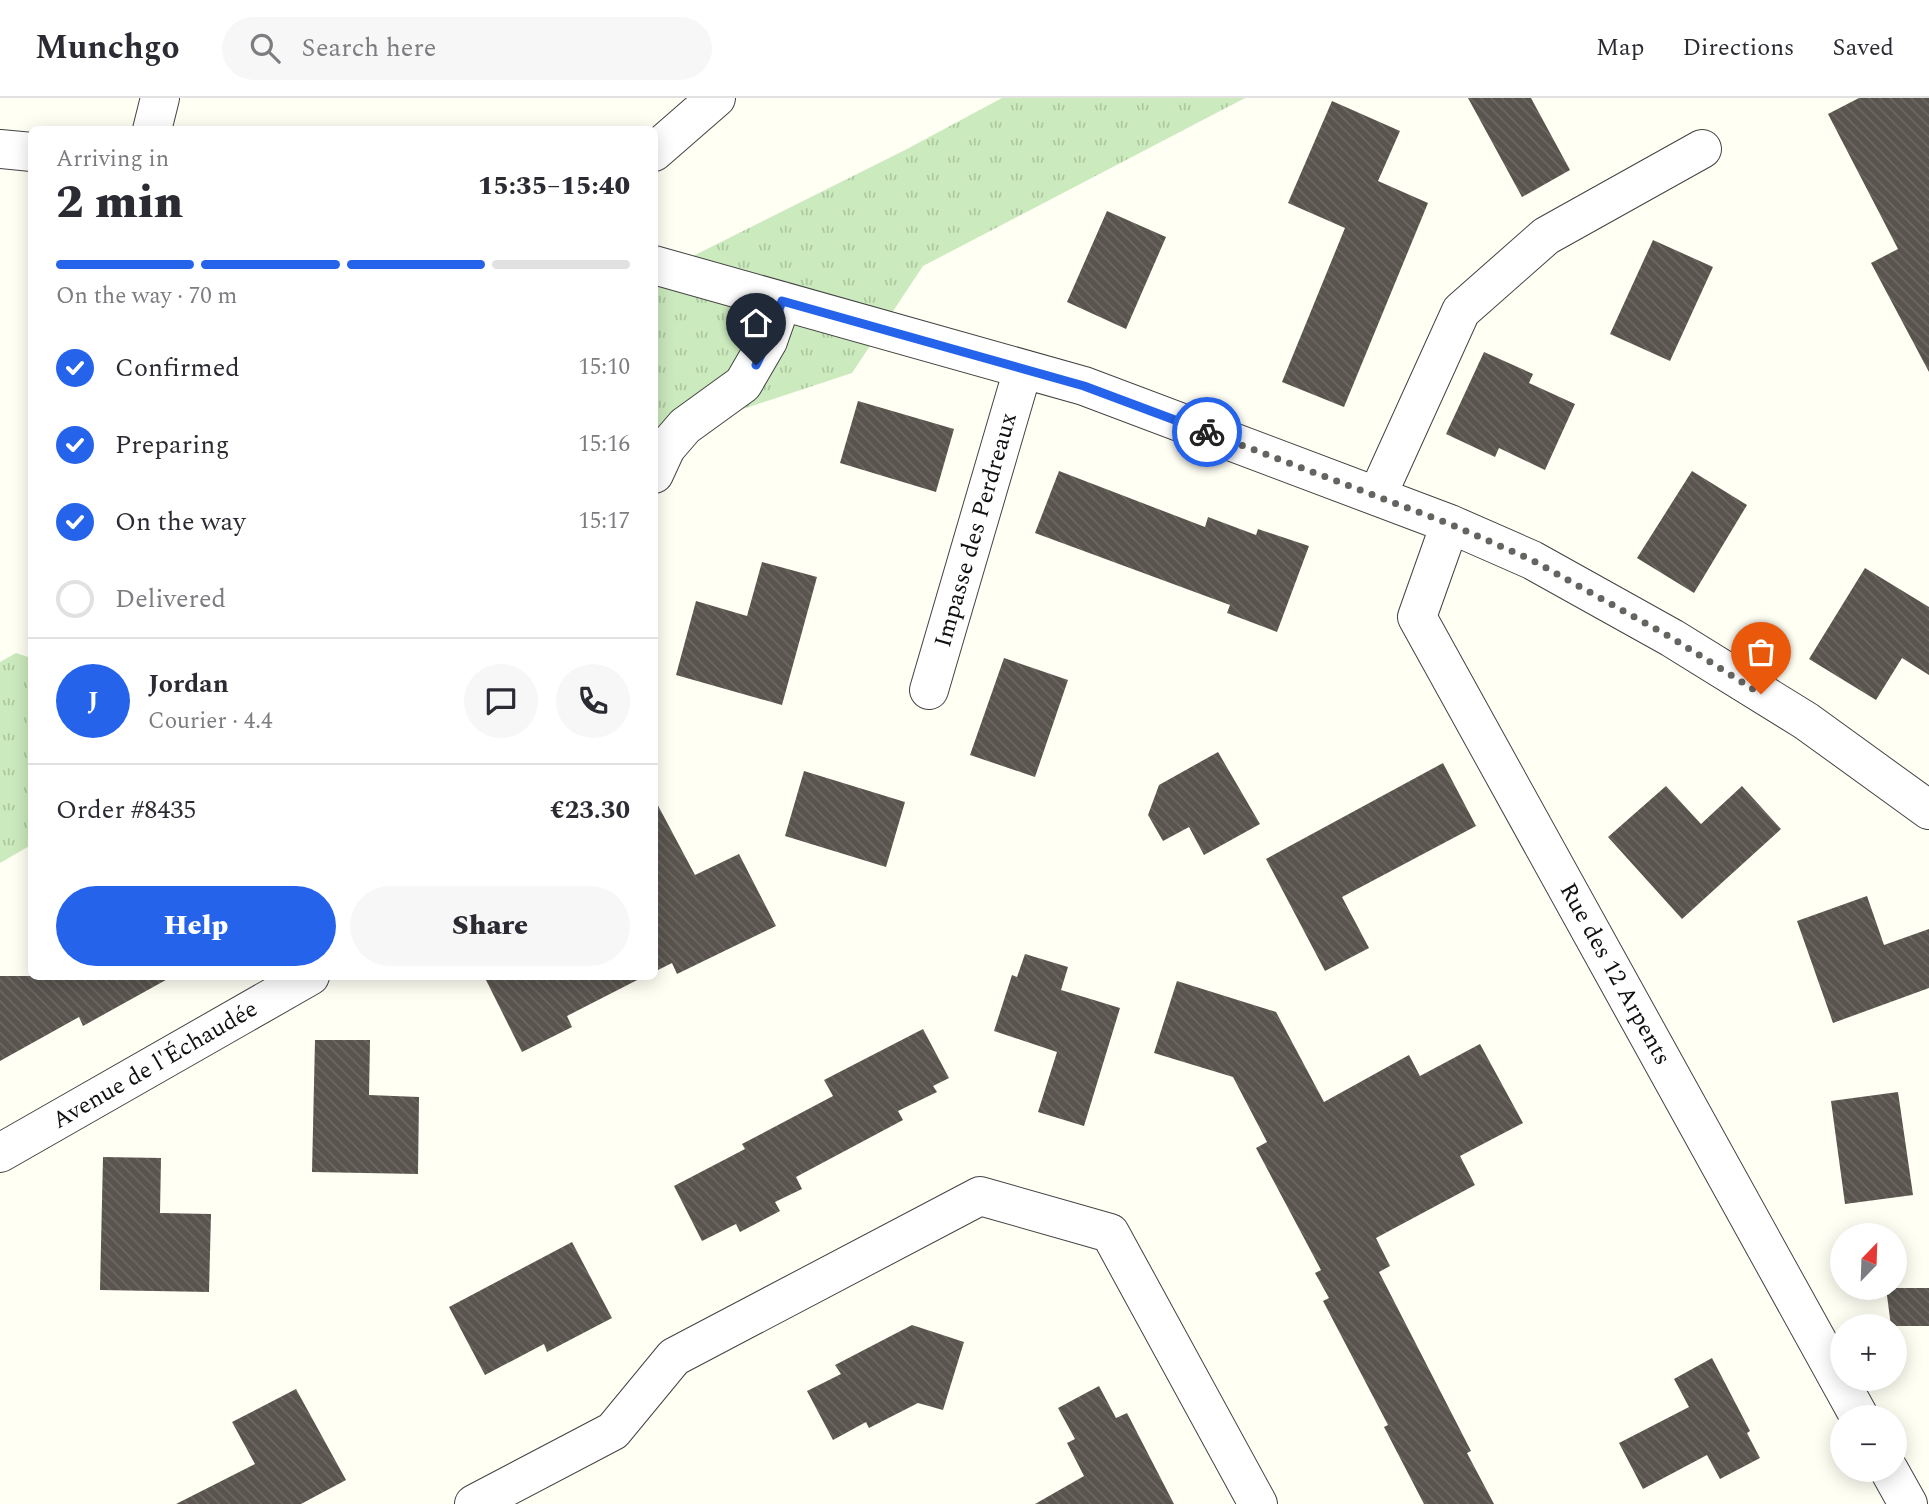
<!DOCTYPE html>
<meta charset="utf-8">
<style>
:root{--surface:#fff;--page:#f7f7f7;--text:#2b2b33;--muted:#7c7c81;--line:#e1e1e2;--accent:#2563eb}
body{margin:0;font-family:Spectral,serif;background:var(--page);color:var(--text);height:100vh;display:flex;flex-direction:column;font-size:26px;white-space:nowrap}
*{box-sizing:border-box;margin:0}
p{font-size:23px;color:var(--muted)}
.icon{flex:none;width:38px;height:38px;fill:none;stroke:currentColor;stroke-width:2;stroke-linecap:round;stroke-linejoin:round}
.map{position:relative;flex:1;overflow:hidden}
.sheet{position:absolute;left:28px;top:28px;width:630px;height:854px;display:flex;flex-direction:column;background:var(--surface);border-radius:10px;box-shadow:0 4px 18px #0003}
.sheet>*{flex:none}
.needle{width:46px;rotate:23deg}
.fabs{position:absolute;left:1830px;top:1125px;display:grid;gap:14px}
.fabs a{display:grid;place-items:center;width:77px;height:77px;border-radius:50%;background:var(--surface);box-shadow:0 4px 18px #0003;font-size:35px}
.pin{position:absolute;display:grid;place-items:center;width:60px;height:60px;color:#fff;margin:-72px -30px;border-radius:50% 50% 50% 0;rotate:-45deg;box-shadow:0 0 7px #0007}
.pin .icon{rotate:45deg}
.courier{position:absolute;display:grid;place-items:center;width:70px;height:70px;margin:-35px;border:5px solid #2563eb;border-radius:50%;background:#fff;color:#222;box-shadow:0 2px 9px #0007}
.headline em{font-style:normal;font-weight:800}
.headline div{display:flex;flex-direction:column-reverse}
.headline{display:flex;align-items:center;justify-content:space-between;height:119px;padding:0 28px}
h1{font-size:46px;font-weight:800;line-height:52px}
.bar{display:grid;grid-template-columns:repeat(4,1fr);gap:10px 7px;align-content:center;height:84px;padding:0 28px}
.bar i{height:9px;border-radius:5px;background:var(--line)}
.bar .active{background:var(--accent)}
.bar p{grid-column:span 4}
.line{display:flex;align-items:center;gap:18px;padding:0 28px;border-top:2px solid var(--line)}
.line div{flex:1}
.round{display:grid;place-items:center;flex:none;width:74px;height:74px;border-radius:37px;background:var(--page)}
ol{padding:0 28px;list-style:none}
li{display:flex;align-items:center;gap:21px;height:77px}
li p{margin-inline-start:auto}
li .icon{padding:7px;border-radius:50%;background:var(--accent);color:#fff;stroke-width:4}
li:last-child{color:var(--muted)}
li i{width:38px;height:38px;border:4px solid var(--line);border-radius:50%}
.cta{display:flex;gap:14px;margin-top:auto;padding:14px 28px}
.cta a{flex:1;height:80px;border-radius:42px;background:var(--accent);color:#fff;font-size:28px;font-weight:800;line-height:80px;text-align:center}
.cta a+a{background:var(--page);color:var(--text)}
header{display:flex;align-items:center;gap:42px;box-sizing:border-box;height:98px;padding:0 35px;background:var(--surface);border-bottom:2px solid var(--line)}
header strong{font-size:33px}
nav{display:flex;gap:38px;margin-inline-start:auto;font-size:24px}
.search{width:490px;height:63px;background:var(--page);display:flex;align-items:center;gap:18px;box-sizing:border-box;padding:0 24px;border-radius:38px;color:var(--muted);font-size:26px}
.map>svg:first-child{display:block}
.grass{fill:url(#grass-tufts)}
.building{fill:url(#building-back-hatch)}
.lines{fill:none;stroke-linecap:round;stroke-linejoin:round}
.minor-casing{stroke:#434343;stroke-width:40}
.minor{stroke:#fff;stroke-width:38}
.done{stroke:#646460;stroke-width:7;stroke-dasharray:0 12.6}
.route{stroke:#2563eb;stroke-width:9}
.labels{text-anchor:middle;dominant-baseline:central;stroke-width:7;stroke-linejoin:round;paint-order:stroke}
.street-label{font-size:24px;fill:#101010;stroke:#fff}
</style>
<header>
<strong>Munchgo</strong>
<div class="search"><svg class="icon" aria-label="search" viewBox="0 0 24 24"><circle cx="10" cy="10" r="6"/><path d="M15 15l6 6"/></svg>Search here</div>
<nav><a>Map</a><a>Directions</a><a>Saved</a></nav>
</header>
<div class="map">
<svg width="1929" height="1406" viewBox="0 0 1929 1406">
<defs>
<pattern id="grass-tufts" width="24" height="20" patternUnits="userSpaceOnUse" patternTransform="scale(1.75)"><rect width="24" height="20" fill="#cbeabd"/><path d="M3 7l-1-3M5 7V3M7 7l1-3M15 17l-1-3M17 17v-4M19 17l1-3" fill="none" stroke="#adc8a1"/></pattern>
<pattern id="building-back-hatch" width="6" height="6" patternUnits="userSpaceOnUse" patternTransform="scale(1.75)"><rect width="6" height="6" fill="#59544d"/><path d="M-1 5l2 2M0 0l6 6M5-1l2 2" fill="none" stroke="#6c6862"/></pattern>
</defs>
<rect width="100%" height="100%" fill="#fffff4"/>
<!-- grass -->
<path class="grass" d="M 1002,0 L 1245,0 L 923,168 L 852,275 L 655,340 L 655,177 L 905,52 Z
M 16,555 L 31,560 L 31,747 L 0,765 L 0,564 Z"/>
<!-- building -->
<path class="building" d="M 1468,0 L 1531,0 L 1570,72 L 1522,99 Z
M 1859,0 L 1929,0 L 1929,274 L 1871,165 L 1898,151 L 1828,16 Z
M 1332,3 L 1400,33 L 1378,83 L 1428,105 L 1344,309 L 1282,284 L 1345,130 L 1288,105 Z
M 1107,113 L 1166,139 L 1126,231 L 1067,204 Z
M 1653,142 L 1713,169 L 1670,263 L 1610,236 Z
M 1484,254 L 1533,276 L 1529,285 L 1575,306 L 1545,372 L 1499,350 L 1495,359 L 1446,336 Z
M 858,303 L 954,331 L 936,394 L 840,365 Z
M 1059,373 L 1205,429 L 1208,419 L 1256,437 L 1258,431 L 1309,448 L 1277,534 L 1227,515 L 1230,507 L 1035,435 Z
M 1692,373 L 1747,407 L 1694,495 L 1637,460 Z
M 762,464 L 817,479 L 782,607 L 676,577 L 696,503 L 747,518 Z
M 1865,470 L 1929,509 L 1929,577 L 1902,560 L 1876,602 L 1809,561 Z
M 1004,560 L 1068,582 L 1035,679 L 970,657 Z
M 1218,654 L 1260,726 L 1204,757 L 1189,729 L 1163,743 L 1148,717 L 1159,687 Z
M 1443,665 L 1476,728 L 1342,799 L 1369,850 L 1325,873 L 1266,761 Z
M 804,673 L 905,704 L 886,769 L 785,738 Z
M 1666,688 L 1701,726 L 1742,688 L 1781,731 L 1682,821 L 1608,739 Z
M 654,700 L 695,777 L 739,756 L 776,828 L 677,876 L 672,865 L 654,874 Z
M 1867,798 L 1884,847 L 1929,831 L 1929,890 L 1833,925 L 1797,823 Z
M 1025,856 L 1068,869 L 1061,892 L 1120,910 L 1084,1028 L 1038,1014 L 1057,954 L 994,933 L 1012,877 L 1017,879 Z
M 0,878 L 173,878 L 83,928 L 79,919 L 0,963 Z
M 484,878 L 645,878 L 567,918 L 572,929 L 522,954 Z
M 1177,883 L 1276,914 L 1324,1004 L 1409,957 L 1420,978 L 1480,946 L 1523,1025 L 1460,1058 L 1475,1087 L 1376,1140 L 1390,1168 L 1379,1174 L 1471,1353 L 1467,1355 L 1494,1406 L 1424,1406 L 1384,1329 L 1388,1327 L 1323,1203 L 1329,1200 L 1315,1175 L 1321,1172 L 1256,1050 L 1267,1044 L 1233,979 L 1154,955 Z
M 923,931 L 949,980 L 933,988 L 937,994 L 898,1013 L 903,1022 L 796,1079 L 802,1091 L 775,1104 L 780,1113 L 740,1134 L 736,1126 L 702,1143 L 674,1088 L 745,1051 L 742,1046 L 833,998 L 824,982 Z
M 315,942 L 370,942 L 369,997 L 419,999 L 418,1076 L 312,1074 Z
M 1898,994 L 1913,1097 L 1845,1106 L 1831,1003 Z
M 103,1059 L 161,1060 L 160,1115 L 211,1116 L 209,1194 L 100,1192 Z
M 572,1144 L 612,1220 L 547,1254 L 544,1246 L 485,1277 L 449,1209 Z
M 1886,1190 L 1929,1190 L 1929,1228 L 1891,1228 Z
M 912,1227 L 964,1244 L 943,1312 L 918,1305 L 869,1330 L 866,1324 L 833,1342 L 807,1293 L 841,1276 L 835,1267 Z
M 1712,1260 L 1750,1333 L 1747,1335 L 1760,1360 L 1720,1381 L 1707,1357 L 1643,1391 L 1619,1345 L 1689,1309 L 1674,1281 Z
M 1099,1288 L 1116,1320 L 1127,1315 L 1174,1406 L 1035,1406 L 1084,1378 L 1067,1345 L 1075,1341 L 1058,1310 Z
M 296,1291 L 346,1382 L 301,1406 L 176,1406 L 255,1366 L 232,1324 Z"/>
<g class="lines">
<defs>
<path id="minor" d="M 152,32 L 160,0
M 0,51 L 32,54
M 654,54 L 716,0
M 654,167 L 1084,288 L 1450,426 L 1532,462 L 1672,540 L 1806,623 L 1929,712
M 654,376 L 666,350 L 685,328 L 743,286 L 768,243 L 782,203
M 1377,398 L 1461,213 L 1546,138 L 1702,51
M 1450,426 L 1417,519 L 1860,1320
M 929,592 L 1023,271
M 0,1055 L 310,878
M 1889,1372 L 1908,1406
M 474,1406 L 613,1333 L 674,1259 L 980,1098 L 1110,1135 L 1258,1406"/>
</defs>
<!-- minor casing -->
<use href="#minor" class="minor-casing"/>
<!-- minor -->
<use href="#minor" class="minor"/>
</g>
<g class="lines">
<!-- done -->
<path class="done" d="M 1207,334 L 1450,426 L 1532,462 L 1672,540 L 1761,596"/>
<!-- route -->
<path class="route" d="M 756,267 L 768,243 L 782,203 L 1084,288 L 1207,334"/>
</g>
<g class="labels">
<!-- street labels -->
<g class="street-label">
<text transform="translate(976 432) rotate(-74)">Impasse des Perdreaux</text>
<text transform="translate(1615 876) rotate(61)">Rue des 12 Arpents</text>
<text transform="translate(155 967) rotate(-30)">Avenue de l'Échaudée</text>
</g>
</g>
</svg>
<div class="fabs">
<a><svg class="needle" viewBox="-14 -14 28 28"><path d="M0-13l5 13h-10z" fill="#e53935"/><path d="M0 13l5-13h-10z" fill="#7c7c81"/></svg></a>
<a>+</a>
<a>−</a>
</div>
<div class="pin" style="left:1761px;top:596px;background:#ea580c"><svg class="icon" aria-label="bag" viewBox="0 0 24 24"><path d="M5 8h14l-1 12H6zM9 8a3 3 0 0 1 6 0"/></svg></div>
<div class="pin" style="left:756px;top:267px;background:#1f2937"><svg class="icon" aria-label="home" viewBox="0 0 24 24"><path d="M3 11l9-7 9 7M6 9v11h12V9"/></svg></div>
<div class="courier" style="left:1207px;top:334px"><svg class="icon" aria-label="bike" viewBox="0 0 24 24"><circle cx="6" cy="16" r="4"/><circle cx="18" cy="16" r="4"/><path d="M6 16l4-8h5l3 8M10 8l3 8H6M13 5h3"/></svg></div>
<section class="sheet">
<div class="headline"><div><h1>2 min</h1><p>Arriving in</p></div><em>15:35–15:40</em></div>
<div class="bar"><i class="active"></i><i class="active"></i><i class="active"></i><i></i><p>On the way · 70 m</p></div>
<ol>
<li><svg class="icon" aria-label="check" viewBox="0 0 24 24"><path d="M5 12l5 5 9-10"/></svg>Confirmed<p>15:10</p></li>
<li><svg class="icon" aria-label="check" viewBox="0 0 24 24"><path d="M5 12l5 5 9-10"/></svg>Preparing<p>15:16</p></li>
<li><svg class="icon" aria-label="check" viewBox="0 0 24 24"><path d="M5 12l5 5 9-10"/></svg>On the way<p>15:17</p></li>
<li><i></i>Delivered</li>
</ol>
<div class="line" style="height:126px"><b class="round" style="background:var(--accent);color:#fff">J</b><div><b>Jordan</b><p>Courier · 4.4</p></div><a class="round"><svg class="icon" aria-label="chat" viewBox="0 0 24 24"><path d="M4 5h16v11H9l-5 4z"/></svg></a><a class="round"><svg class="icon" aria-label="phone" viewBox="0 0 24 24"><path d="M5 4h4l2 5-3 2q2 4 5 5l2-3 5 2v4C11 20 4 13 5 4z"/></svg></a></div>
<div class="line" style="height:91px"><div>Order #8435</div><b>€23.30</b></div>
<div class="cta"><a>Help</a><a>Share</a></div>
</section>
</div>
